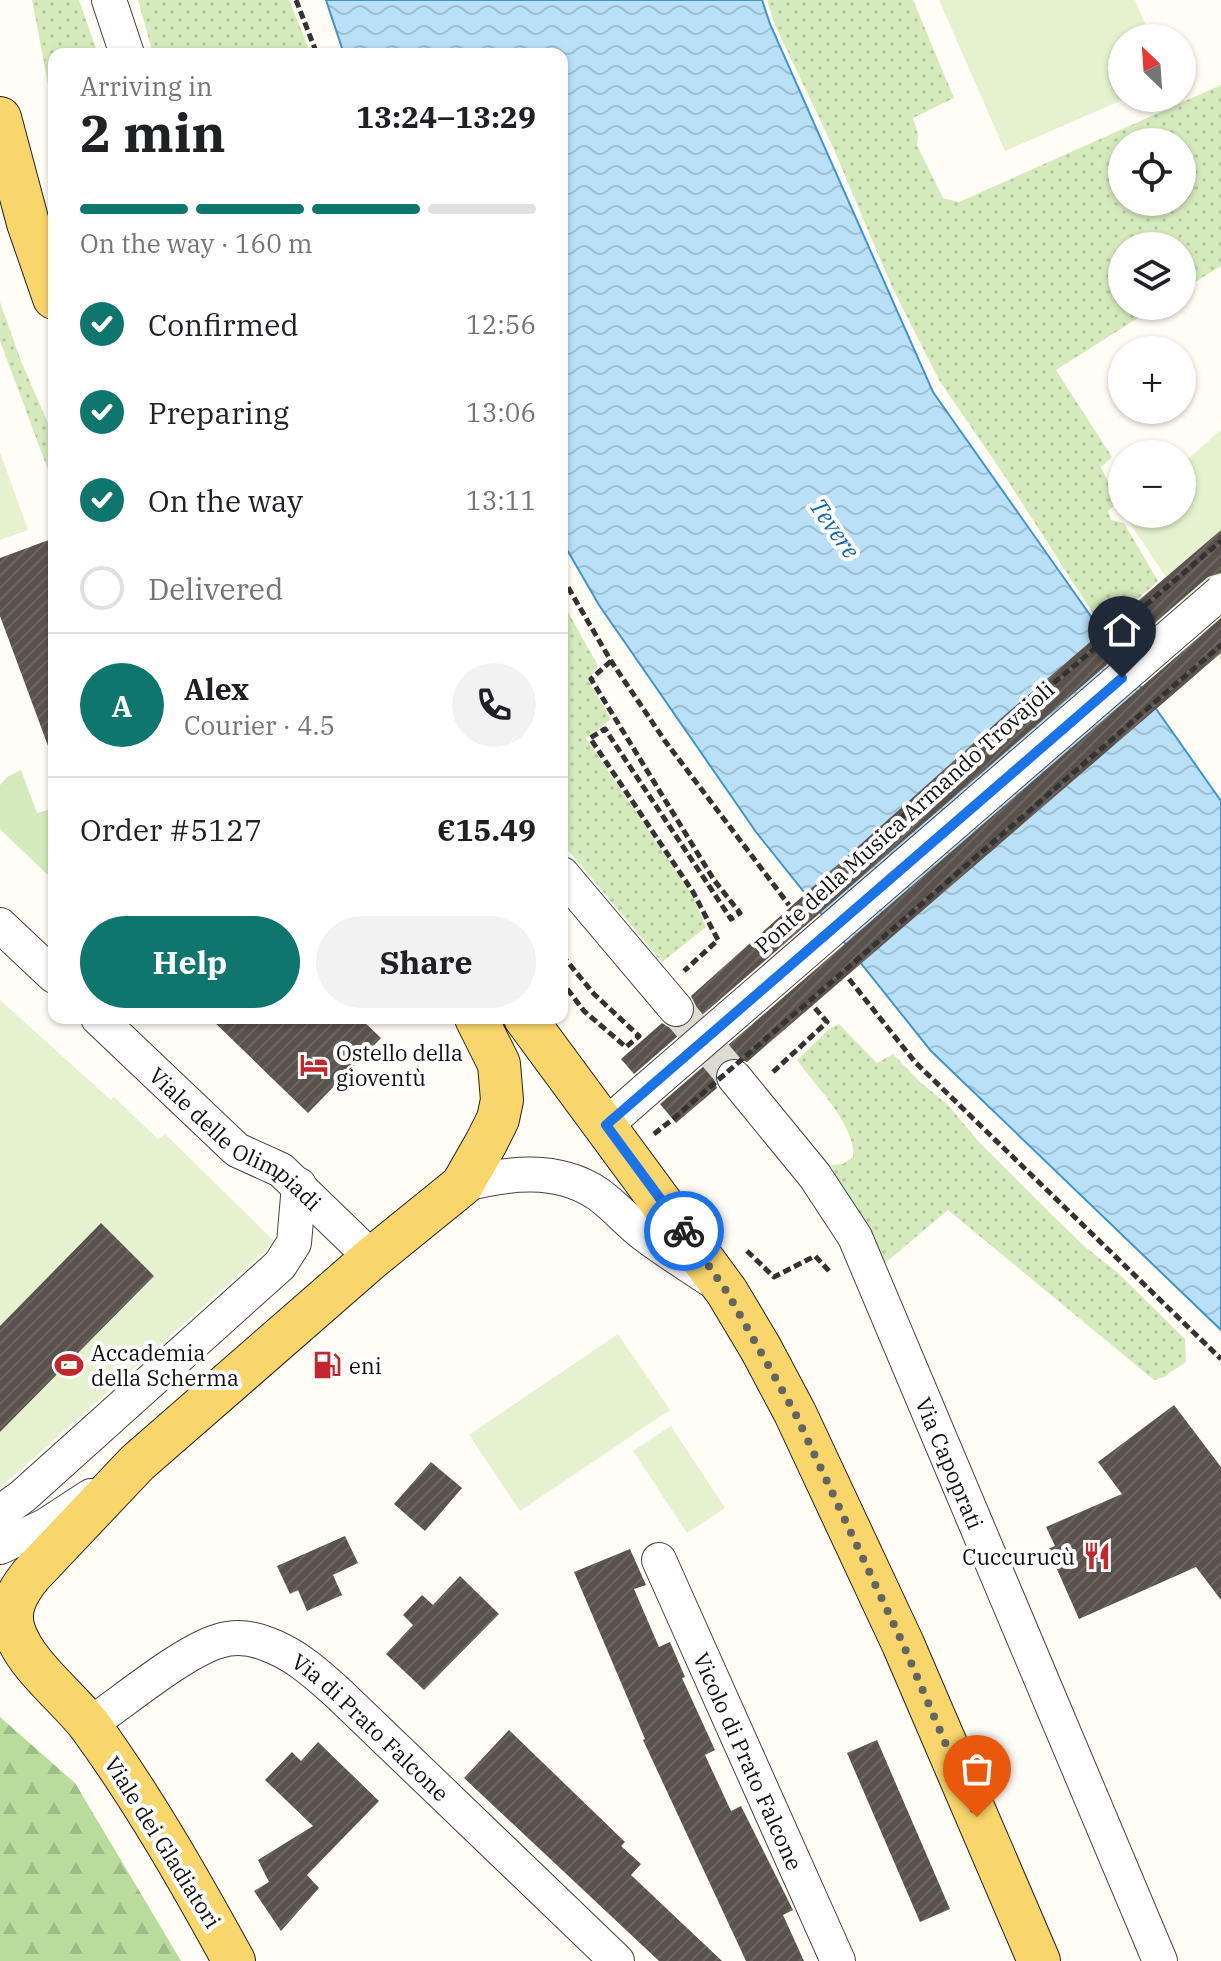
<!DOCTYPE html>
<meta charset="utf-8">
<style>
:root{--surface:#fff;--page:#f2f2f2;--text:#202124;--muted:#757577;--line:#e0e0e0;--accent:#0f766e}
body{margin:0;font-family:"IBM Plex Serif",serif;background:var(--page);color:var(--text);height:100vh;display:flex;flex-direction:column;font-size:30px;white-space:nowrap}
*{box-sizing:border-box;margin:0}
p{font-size:26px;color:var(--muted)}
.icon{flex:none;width:44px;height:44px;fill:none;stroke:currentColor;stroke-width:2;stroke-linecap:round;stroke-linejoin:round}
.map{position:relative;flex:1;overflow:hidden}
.drawer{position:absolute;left:48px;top:48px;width:520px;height:976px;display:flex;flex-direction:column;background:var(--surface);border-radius:16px;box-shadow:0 2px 6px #0004}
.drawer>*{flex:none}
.needle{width:52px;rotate:335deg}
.buttons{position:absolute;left:1108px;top:24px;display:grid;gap:16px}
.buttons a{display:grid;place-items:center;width:88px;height:88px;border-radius:50%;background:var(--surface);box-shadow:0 2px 6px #0004;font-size:40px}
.pin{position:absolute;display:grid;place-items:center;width:68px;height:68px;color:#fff;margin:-82px -34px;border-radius:50% 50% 50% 0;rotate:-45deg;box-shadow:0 0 8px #0007}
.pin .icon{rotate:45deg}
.courier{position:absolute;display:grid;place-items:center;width:80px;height:80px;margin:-40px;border:6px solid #1a73e8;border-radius:50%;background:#fff;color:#222;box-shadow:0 2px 10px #0007}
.overview em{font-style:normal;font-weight:800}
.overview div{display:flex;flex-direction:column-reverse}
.overview{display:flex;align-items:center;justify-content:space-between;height:136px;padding:0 32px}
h1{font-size:52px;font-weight:800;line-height:60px}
.bar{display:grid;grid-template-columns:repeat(4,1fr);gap:12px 8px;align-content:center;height:96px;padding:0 32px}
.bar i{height:10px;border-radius:6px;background:var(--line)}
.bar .current{background:var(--accent)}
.bar p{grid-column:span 4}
.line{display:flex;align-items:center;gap:20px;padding:0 32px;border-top:2px solid var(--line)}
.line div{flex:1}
.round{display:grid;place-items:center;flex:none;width:84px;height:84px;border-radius:42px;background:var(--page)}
ol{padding:0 32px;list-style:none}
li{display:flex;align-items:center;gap:24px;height:88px}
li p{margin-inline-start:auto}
li .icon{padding:8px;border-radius:50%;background:var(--accent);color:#fff;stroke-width:4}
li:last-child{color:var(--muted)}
li i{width:44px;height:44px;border:4px solid var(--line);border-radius:50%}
.button{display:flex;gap:16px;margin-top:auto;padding:16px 32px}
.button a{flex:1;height:92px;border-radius:48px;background:var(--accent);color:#fff;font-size:32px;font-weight:800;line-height:92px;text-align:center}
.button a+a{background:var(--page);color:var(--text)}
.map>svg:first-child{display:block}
.grass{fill:url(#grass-dots);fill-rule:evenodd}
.forest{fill:url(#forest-firs)}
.park{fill:#d5ebbd}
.pitch{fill:#e6f2cf}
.water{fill:url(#water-waves);stroke:#3f96cf;stroke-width:2}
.building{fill:url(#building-hatch)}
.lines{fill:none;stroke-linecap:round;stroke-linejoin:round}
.minor-tunnel{stroke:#dbdad3;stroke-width:34;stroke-dasharray:34 17;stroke-linecap:butt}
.minor-casing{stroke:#444;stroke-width:36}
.major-casing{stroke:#222;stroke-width:44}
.path{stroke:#333;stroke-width:5;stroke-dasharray:8 4;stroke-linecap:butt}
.minor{stroke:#fff;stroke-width:34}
.major{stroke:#f9d66b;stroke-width:42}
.minor-bridge-casing{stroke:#444;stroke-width:36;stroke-linecap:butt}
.path-bridge{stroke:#333;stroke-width:5;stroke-dasharray:8 4;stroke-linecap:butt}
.minor-bridge{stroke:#fff;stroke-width:34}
.done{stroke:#646461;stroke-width:8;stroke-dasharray:0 14.4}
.route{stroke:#1a73e8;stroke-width:10}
.labels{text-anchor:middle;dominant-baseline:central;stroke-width:8;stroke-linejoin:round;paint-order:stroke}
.street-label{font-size:22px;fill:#111;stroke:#fff}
.poi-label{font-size:22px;fill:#111;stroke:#fff;text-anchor:start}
.water-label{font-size:24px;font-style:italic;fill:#1768a6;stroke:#fff}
</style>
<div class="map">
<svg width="1221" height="1961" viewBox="0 0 1221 1961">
<defs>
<pattern id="grass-dots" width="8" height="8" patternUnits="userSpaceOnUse" patternTransform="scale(2)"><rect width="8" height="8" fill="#d5ebbd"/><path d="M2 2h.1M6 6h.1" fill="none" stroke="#b6c8a1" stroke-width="1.8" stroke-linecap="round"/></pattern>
<pattern id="forest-firs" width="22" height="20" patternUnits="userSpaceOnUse" patternTransform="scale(2)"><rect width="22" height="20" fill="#b9dc9c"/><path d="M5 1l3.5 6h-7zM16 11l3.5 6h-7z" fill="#9ebc85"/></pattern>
<pattern id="water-waves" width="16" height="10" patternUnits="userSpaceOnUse" patternTransform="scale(2)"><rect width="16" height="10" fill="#b9e0f7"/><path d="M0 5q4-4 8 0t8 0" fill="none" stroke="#9ebfd3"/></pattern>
<pattern id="building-hatch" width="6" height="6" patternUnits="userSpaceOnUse" patternTransform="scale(2)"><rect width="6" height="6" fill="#5a524d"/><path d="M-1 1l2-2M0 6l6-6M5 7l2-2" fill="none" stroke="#6d6662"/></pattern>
</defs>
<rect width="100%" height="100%" fill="#fffdf5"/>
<!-- grass -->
<path class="grass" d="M 32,0 L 79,0 L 98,54 L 54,54 L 54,115 Z
M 138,0 L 289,0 L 311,54 L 153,54 Z
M 767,0 L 913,0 L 954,98 L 913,118 L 918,134 L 917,145 L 943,198 L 959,202 L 1221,85 L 1221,266 L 1182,290 L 1182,246 L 1122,246 L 1122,306 L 1157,306 L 1056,370 L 1112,457 L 1101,467 L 1118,502 L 1108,511 L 1111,520 L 1124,523 L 1158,581 L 1103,629 L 1006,478 L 939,380 L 892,287 L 832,145 L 775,25 ZM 1182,142 L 1182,202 L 1122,202 L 1122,142 Z
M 0,302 L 21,361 L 54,437 L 54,486 L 0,341 Z
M 562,601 L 598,666 L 588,680 L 611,719 L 586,738 L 692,895 L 706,927 L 662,962 L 562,843 Z
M 839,1024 L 877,1063 L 893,1054 L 920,1082 L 948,1105 L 978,1141 L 1049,1212 L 1084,1246 L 1118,1273 L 1185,1339 L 1186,1362 L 1164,1377 L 1154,1380 L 948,1210 L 885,1263 L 877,1258 L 831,1165 L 843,1164 L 853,1157 C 857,1127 815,1085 797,1060 L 828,1030 Z"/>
<!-- forest -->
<path class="forest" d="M 0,1717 L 75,1783 L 181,1961 L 0,1961 Z"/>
<!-- park -->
<path class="park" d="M 21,770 L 37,813 L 54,808 L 54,881 L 0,829 L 0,785 L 7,777 Z"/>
<!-- pitch -->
<path class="pitch" d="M 939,0 L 1135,0 L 1151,38 L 1122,38 L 1122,98 L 1127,98 L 1005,151 Z
M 1221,430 L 1221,660 L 1124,514 L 1182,514 L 1182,464 Z
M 0,452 L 28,530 L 0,540 Z
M 0,1000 L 111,1100 L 114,1097 L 158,1139 L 165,1134 L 275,1242 L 0,1488 Z
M 618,1334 L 670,1410 L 520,1511 L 469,1435 Z
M 671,1426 L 725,1508 L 687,1533 L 633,1451 Z"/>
<!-- water -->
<path class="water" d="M 326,0 L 762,0 L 770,24 L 933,392 L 1221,801 L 1221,1330 L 931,1051 L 756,832 L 599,605 L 562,541 L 562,54 L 344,54 Z"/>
<!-- building -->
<path class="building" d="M 1221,530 L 1221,573 L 1208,577 L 634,1074 L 621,1059 L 662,1023 L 670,1028 L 679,1029 L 689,1024 L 694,1016 L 696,1006 L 691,996 L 1006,714 Z
M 54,538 L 54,753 L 51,754 L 0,616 L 0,558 Z
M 1221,618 L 1221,653 L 747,1062 L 732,1057 L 721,1062 L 715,1071 L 714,1079 L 717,1088 L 676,1123 L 660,1104 Z
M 210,1018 L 360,1018 L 381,1038 L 308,1113 Z
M 101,1223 L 154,1276 L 0,1432 L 0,1326 Z
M 1174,1405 L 1221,1467 L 1221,1600 L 1196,1567 L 1079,1619 L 1048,1549 L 1055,1546 L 1046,1527 L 1122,1494 L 1098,1462 Z
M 431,1462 L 462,1488 L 425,1531 L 394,1504 Z
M 345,1536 L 358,1563 L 333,1575 L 342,1595 L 307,1611 L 298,1590 L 290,1594 L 277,1566 Z
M 630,1549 L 646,1585 L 634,1589 L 659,1647 L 670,1642 L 685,1677 L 682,1678 L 715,1750 L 705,1755 L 731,1811 L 741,1806 L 793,1910 L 783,1915 L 804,1961 L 746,1961 L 643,1740 L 645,1739 L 574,1572 Z
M 460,1576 L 499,1614 L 424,1690 L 386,1654 L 413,1625 L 403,1615 L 422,1595 L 433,1605 Z
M 509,1730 L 625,1842 L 621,1846 L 641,1864 L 631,1875 L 722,1961 L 659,1961 L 464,1778 Z
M 877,1740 L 950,1909 L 920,1922 L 847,1753 Z
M 318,1742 L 379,1801 L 307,1875 L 319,1888 L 281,1931 L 254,1891 L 269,1882 L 258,1860 L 313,1826 L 265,1780 L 292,1752 L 301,1761 Z"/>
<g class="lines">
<!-- minor-tunnel -->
<path class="minor-tunnel" d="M 676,1009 L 734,1077"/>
<defs>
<g id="minor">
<path d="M 109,0 L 127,54"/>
<path d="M 562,874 L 676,1009"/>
<path d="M 0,925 L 54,976"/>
<path id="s1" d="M 98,1018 L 237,1150 L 281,1170 L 372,1258"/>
<path id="s2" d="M 734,1077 L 815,1176 L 855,1237 L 1160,1961"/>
<path d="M 606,1125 L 647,1089"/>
<path d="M 462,1185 C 507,1173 557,1166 598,1194 C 615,1206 628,1222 645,1235 C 666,1251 689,1265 711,1280"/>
<path d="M 0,1513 L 23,1496 L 280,1265 L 294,1243 L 299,1185"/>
<path d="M 0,1547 L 45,1526 L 91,1496"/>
<path id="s3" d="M 659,1560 L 838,1961"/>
<path id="s4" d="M 89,1725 C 123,1702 182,1652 219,1641 C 235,1636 252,1638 267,1644 C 295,1654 317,1674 338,1693 L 617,1961"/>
</g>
<path id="major" d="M 0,118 L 28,223 L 54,298
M 525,1018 L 727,1292 L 761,1349 L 795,1413 L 903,1644 L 1039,1961
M 234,1961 C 190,1881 144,1800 90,1726 C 68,1697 25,1665 14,1630 C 7,1609 18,1591 31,1575 L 137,1463 L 372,1258 L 462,1185 L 486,1143 L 498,1119 L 502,1100 L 499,1064 L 476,1018"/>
</defs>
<!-- minor casing -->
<use href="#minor" class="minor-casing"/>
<!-- major casing -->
<use href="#major" class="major-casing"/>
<!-- path -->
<path class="path" d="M 296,0 L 317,54
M 562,577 L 611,661 L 665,741 L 789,905
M 611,661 L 591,679 L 714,880 L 740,913 L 731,919 L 605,729 L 590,738 L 693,892 L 718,940 L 684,971
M 562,955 L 594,994 L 639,1036 L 626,1047 L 584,1011 L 562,982
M 849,979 L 915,1062 L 1221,1359
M 773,1072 L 827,1022 L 814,1007
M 654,1134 L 673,1119
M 747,1251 L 774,1277 L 815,1256 L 831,1273"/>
<!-- minor -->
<use href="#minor" class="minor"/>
<!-- major -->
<use href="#major" class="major"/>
<defs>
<path id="minor-bridge" d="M 647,1089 L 1221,592"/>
</defs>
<!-- minor-bridge casing -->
<use href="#minor-bridge" class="minor-bridge-casing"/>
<!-- path-bridge -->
<path class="path-bridge" d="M 856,858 L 1008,722 L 1221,541
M 673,1119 L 1221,645"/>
<!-- minor-bridge -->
<use href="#minor-bridge" class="minor-bridge"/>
</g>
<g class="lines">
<!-- done -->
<path class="done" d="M 684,1231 L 727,1292 L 795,1413 L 903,1644 L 977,1817"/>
<!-- route -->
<path class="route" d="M 684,1231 L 606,1125 L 1122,678"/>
</g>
<!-- icons -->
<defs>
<symbol id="hotel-bare" viewBox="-9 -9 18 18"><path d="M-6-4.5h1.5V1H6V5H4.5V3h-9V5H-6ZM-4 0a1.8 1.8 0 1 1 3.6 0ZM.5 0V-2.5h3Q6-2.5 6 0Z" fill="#c4262e" stroke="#fff" stroke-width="2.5" paint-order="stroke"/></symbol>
<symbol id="stadium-bare" viewBox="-9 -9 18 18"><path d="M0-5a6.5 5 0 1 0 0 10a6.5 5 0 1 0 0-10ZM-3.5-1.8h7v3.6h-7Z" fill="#c4262e" stroke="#fff" stroke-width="2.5" paint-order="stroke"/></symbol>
<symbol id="fuel-bare" viewBox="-9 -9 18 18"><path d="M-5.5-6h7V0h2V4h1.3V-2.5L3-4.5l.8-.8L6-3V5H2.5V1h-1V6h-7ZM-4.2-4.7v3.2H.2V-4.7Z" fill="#c4262e" stroke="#fff" stroke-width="2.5" paint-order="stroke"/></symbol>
<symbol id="restaurant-bare" viewBox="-9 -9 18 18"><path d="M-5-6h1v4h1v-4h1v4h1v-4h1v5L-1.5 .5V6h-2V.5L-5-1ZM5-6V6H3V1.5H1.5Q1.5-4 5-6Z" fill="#c4262e" stroke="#fff" stroke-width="2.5" paint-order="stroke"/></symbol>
</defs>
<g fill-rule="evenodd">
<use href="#hotel-bare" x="294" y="1045" width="40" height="40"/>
<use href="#stadium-bare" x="49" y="1345" width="40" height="40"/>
<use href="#fuel-bare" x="307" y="1345" width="40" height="40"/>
<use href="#restaurant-bare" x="1077" y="1536" width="40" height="40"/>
</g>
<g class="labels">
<!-- street labels -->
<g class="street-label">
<text transform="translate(904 817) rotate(-42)">Ponte della Musica Armando Trovajoli</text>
<text stroke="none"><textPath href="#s1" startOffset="184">Viale delle Olimpiadi</textPath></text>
<text stroke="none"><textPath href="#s2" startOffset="446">Via Capoprati</textPath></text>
<text stroke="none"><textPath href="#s4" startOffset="338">Via di Prato Falcone</textPath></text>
<text stroke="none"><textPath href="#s3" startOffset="220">Vicolo di Prato Falcone</textPath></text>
<text transform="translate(163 1842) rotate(58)">Viale dei Gladiatori</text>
</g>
<!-- poi labels -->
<g class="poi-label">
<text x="336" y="1052">Ostello della<tspan x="336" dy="25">gioventù</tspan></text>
<text x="91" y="1352">Accademia<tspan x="91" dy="25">della Scherma</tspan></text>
<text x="349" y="1365">eni</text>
<text x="1075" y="1556" text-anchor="end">Cuccurucù</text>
</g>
<!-- water labels -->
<g class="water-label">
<text transform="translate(835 528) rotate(55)">Tevere</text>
</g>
</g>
</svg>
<div class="buttons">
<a><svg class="needle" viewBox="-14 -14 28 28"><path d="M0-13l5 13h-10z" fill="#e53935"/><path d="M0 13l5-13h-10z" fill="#757577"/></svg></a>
<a><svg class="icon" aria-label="locate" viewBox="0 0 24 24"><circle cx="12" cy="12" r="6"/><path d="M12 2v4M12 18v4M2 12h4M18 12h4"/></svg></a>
<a><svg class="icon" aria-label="layers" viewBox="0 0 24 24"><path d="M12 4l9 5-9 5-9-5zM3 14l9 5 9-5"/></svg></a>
<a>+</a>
<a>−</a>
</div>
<div class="pin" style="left:977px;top:1817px;background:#ea580c"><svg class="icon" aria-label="bag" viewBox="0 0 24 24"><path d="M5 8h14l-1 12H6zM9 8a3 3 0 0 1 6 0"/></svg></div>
<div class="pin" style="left:1122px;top:678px;background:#1f2937"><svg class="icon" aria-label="home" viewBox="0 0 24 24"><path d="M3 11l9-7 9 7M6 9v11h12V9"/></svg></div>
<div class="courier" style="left:684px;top:1231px"><svg class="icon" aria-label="bike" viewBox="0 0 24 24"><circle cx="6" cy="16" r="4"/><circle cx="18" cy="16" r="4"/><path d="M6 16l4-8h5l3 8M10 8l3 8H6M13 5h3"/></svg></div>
<section class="drawer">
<div class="overview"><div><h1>2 min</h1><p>Arriving in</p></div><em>13:24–13:29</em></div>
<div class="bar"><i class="current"></i><i class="current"></i><i class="current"></i><i></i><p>On the way · 160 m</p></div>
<ol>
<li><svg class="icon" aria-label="check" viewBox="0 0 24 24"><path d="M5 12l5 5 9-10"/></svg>Confirmed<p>12:56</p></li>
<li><svg class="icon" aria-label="check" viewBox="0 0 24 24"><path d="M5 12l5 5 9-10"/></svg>Preparing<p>13:06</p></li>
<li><svg class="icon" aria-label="check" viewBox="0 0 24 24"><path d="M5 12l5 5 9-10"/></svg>On the way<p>13:11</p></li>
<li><i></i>Delivered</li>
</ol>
<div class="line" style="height:144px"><b class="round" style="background:var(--accent);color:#fff">A</b><div><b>Alex</b><p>Courier · 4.5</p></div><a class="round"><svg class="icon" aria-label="phone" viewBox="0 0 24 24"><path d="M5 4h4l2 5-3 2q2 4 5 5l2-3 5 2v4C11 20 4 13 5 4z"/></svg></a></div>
<div class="line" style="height:104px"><div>Order #5127</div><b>€15.49</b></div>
<div class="button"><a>Help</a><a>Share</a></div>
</section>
</div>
